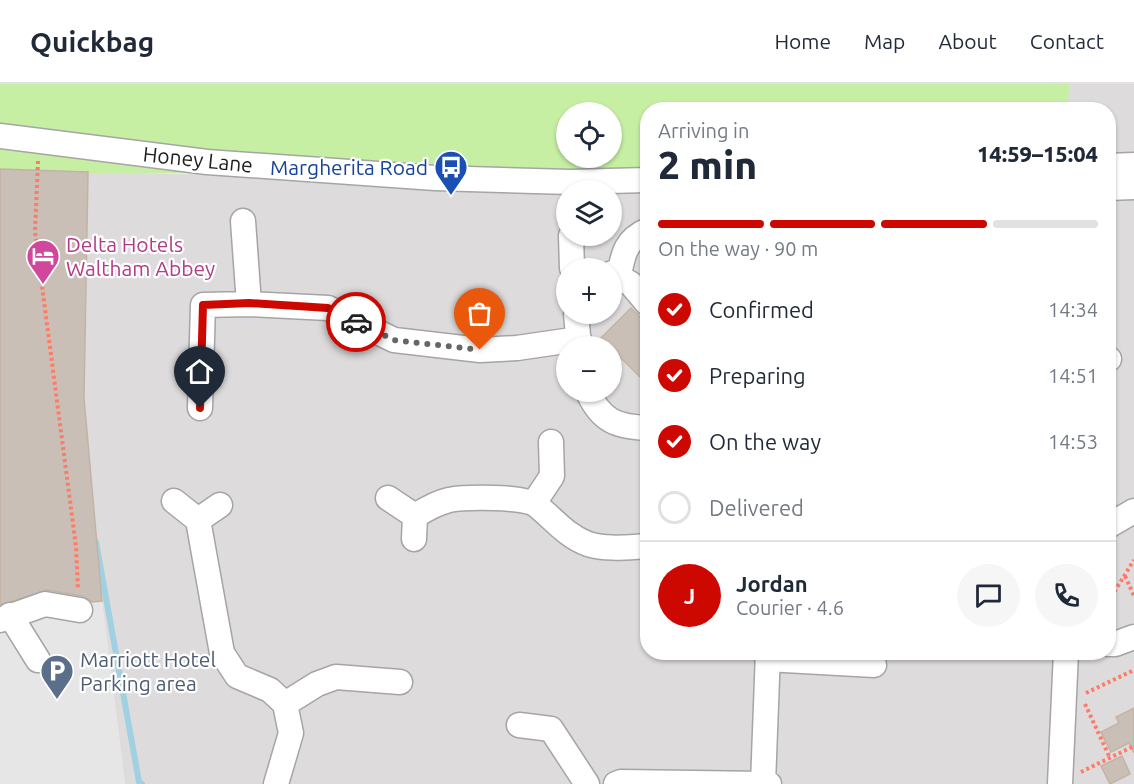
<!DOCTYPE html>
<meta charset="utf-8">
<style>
:root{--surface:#fff;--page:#f6f6f7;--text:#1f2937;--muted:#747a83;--line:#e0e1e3;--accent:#cd0800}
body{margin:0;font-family:Ubuntu,sans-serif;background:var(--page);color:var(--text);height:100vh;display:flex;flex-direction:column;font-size:22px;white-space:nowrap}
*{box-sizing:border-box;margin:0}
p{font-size:20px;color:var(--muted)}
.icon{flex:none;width:33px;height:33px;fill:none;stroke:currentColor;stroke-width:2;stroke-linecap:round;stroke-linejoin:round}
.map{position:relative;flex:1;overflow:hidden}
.panel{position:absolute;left:640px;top:18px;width:476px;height:558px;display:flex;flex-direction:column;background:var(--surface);border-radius:24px;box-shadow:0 2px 4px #0004}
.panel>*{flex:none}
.controls{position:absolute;left:556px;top:18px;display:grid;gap:12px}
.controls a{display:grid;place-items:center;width:66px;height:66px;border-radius:50%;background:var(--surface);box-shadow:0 2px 4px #0004;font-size:30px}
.pin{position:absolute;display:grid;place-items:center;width:51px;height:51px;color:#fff;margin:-62px -26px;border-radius:50% 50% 50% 0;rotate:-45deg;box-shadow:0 0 6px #0007}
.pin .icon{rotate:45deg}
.courier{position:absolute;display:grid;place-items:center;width:60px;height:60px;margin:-30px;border:4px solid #cd0800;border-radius:50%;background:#fff;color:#222;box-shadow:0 2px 8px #0007}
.overview em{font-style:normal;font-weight:800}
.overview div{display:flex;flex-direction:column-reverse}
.overview{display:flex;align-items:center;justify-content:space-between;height:102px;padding:0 18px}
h1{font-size:39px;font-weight:800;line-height:45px}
.bar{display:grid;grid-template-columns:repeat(4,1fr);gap:9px 6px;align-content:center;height:72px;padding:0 18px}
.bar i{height:8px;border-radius:4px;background:var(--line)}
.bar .active{background:var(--accent)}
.bar p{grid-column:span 4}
.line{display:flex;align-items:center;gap:15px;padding:0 18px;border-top:2px solid var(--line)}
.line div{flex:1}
.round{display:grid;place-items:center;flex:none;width:63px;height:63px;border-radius:32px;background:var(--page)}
ol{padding:0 18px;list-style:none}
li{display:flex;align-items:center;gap:18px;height:66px}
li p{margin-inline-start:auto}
li .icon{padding:6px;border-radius:50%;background:var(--accent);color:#fff;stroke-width:4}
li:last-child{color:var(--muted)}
li i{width:33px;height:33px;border:3px solid var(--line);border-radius:50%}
header{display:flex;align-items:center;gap:36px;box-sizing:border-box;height:84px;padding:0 30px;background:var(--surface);border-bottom:2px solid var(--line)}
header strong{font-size:28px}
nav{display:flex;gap:33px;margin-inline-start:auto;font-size:21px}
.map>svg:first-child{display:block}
.residential{fill:#dddbdb;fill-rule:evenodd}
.grass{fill:#c6efa4;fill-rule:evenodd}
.parking{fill:#e6e6e6}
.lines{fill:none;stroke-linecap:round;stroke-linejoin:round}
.stream{stroke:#a0d1e2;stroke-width:6}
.building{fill:#c9bfb6;stroke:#c3b3a4;stroke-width:1.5}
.minor-casing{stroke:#a5a5a5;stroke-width:27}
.path{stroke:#ff7b66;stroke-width:4;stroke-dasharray:3 3;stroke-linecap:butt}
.minor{stroke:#fff;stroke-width:24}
.done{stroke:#686663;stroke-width:6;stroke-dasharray:0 10.8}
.route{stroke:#cd0800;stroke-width:8}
.labels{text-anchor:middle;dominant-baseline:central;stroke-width:4.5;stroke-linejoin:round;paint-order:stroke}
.street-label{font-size:21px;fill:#1e1e1e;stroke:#fff}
.transit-label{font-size:21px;fill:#164399;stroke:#fff;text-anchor:end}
.hotel-label{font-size:21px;fill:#b23c85;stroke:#fff;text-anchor:start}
.service-label{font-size:21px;fill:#4e5e75;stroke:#fff;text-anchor:start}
</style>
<header>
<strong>Quickbag</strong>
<nav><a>Home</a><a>Map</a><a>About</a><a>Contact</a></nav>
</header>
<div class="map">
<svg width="1134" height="700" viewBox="0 0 1134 700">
<rect width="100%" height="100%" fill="#f0ece3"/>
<!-- residential -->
<path class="residential" d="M 1070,0 L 1134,0 L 1134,700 L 125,700 L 102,517 L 84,314 L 88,88 L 570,98 L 648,96 L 648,568 L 1108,568 L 1108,26 L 1067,25 ZM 567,106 L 612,106 L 612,152 L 567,152 ZM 567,184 L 612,184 L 612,230 L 567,230 ZM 567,262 L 612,262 L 612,308 L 567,308 Z"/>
<!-- grass -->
<path class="grass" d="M 0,0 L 1070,0 L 1067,25 L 648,26 L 648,89 L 46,89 L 0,87 ZM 567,28 L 612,28 L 612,74 L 567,74 Z"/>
<!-- parking -->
<path class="parking" d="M 102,517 L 125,700 L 0,700 L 0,532 Z"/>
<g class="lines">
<!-- stream -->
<path class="stream" d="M 96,458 L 139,698 L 142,700"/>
</g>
<!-- building -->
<path class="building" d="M 0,85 L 88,88 L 84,314 L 102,517 L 92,518 L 82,512 L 47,506 L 0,521 Z
M 631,224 L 648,241 L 648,301 L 612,265 L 612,262 L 601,254 Z
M 1134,624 L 1134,669 L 1129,659 L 1111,668 L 1101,648 L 1119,639 L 1116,633 Z
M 1122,672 L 1130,690 L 1110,700 L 1101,682 Z"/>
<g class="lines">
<defs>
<path id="minor" d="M 0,52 L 207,78 L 435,94 L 570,98 L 648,96
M 1108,82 L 1134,81
M 1108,104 L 1134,103
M 243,137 L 249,220
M 571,152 L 572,184
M 612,189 L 631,200 L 647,219
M 619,191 C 623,170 626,155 648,146
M 576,230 L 579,262
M 1108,275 L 1109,275
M 588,308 C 601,337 617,343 648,344
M 200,324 L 203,221 L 249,220 L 328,224 L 394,256 L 480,266 L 517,264 L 579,255
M 388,414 L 415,432 L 414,455
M 174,417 L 198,436 L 220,421
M 534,419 L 552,392 L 551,358
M 415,432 C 426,425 436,419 449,416 C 465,413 524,412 536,421 C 554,435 566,452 588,460 C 608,466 628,463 648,462
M 198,436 L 222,569 L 237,592 L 270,606 L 285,620 L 291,649 L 276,700
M 1108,442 L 1134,427
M 10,531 L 38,576
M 0,536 L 45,520 L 80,526
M 1108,560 L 1115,560 L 1134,553
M 767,575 L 874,581
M 285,620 L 317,600 L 336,593 L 400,598
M 519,641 L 551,645 L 587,700
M 616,700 L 621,698 L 769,700
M 763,700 L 768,568
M 1060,700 L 1066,568"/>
</defs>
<!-- minor casing -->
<use href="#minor" class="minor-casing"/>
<!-- path -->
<path class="path" d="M 38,77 L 35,148 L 76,463 L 78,505
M 1125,492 L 1134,512
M 1108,518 L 1134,476
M 1086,609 L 1134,586
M 1085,620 L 1110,674
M 1081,688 L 1134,662"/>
<!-- minor -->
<use href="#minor" class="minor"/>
</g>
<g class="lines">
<!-- done -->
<path class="done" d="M 356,238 L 394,256 L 480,266"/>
<!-- route -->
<path class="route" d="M 200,324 L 203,221 L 249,219 L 328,224 L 356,238"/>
</g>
<!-- icons -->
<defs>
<symbol id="bus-pin" viewBox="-11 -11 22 30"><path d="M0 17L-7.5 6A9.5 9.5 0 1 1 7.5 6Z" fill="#1a4fb4" stroke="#fff"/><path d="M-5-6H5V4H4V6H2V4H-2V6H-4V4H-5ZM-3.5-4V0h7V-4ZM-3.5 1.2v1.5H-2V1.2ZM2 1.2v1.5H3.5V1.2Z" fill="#fff"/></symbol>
<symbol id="hotel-pin" viewBox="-11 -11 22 30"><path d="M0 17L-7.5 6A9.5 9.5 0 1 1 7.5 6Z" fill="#d1479c" stroke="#fff"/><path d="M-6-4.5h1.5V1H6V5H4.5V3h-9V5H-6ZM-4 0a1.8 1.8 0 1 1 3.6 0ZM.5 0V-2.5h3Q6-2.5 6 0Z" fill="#fff"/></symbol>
<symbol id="parking-pin" viewBox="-11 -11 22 30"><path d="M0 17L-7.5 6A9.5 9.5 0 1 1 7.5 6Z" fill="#5c6f8a" stroke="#fff"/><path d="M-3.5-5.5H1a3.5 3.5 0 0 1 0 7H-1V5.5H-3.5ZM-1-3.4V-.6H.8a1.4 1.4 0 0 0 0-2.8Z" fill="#fff"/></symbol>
</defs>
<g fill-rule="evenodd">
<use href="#bus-pin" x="432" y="64" width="38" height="52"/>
<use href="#hotel-pin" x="24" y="153" width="38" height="52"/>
<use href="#parking-pin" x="38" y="568" width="38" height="52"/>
</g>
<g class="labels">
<!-- street labels -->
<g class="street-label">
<text transform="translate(198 75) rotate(6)">Honey Lane</text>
</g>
<!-- transit labels -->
<g class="transit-label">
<text x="428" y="83">Margherita Road</text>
</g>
<!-- hotel labels -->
<g class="hotel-label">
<text x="66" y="160">Delta Hotels<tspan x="66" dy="24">Waltham Abbey</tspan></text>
</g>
<!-- service labels -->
<g class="service-label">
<text x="80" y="575">Marriott Hotel<tspan x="80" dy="24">Parking area</tspan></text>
</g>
</g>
</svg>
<div class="controls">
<a><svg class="icon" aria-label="locate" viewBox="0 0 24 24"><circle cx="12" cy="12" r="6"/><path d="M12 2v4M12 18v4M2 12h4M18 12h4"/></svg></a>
<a><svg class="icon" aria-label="layers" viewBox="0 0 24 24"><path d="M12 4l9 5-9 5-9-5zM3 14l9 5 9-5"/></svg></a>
<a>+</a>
<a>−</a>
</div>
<div class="pin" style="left:480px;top:266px;background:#ea580c"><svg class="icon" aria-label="bag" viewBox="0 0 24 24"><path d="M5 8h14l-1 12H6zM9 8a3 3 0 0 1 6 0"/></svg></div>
<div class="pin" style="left:200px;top:324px;background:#1f2937"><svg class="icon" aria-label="home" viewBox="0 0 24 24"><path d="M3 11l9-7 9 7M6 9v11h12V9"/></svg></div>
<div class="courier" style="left:356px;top:238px"><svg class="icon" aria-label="car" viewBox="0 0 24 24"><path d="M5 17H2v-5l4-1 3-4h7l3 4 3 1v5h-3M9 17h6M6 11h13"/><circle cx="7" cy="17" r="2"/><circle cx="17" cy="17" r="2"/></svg></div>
<section class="panel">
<div class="overview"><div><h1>2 min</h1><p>Arriving in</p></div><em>14:59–15:04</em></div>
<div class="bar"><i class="active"></i><i class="active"></i><i class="active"></i><i></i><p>On the way · 90 m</p></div>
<ol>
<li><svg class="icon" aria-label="check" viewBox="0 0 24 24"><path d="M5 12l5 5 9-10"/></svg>Confirmed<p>14:34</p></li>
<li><svg class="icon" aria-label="check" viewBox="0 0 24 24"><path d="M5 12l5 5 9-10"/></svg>Preparing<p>14:51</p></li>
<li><svg class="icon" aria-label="check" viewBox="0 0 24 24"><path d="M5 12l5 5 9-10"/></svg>On the way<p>14:53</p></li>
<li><i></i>Delivered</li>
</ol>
<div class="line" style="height:108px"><b class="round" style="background:var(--accent);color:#fff">J</b><div><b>Jordan</b><p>Courier · 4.6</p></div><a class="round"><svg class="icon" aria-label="chat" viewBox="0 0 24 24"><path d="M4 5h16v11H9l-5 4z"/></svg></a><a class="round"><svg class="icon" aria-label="phone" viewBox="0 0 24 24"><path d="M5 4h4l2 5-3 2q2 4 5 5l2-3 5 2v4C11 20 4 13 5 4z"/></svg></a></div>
</section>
</div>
